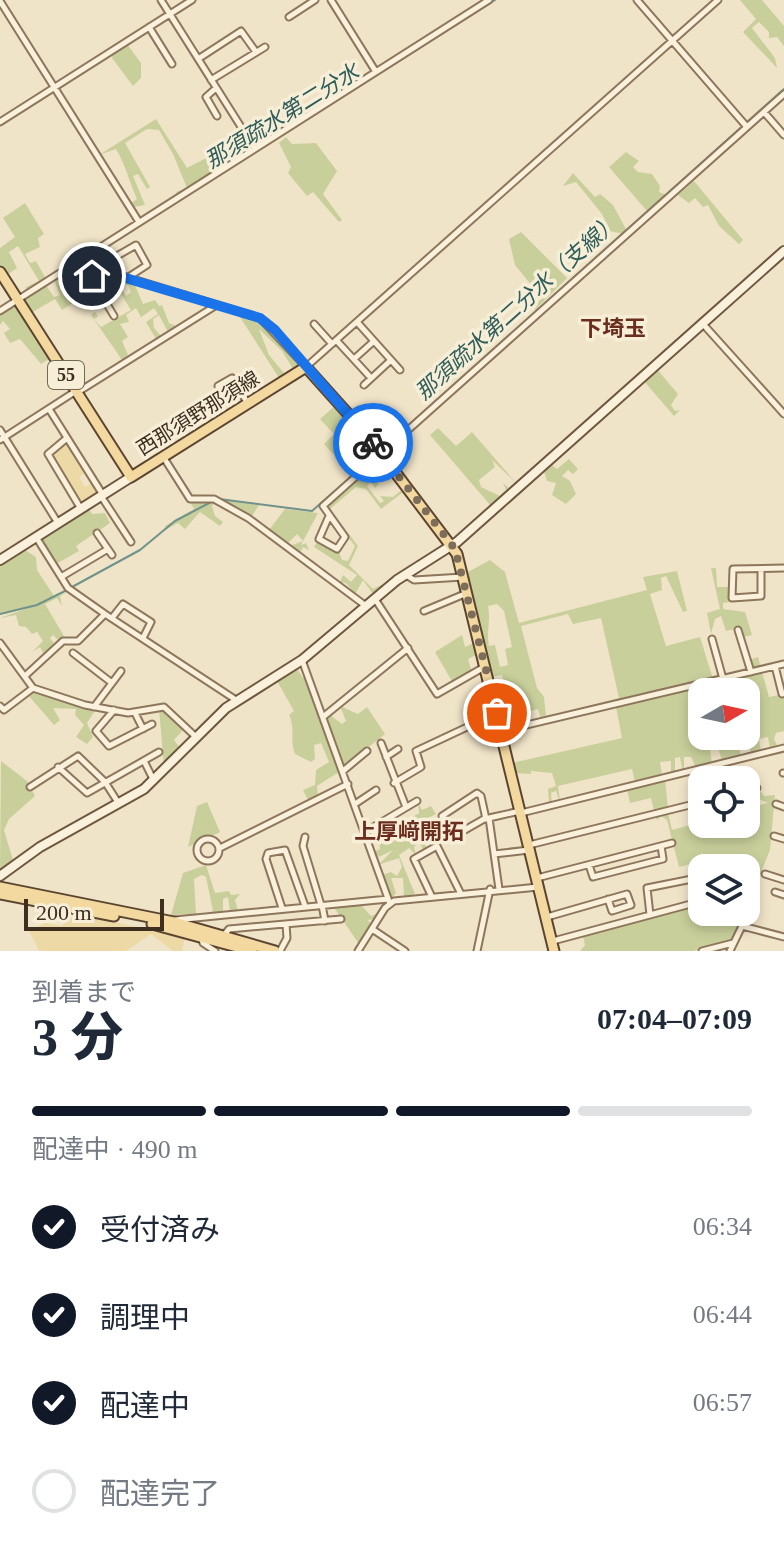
<!DOCTYPE html>
<html lang="ja">
<meta charset="utf-8">
<style>
:root{--surface:#fff;--page:#f6f6f7;--text:#1f2937;--muted:#747a83;--line:#e0e1e3;--accent:#111827}
body{margin:0;font-family:"Times New Roman","Noto Sans JP",serif;background:var(--page);color:var(--text);height:100vh;display:flex;flex-direction:column;font-size:30px;white-space:nowrap}
*{box-sizing:border-box;margin:0}
p{font-size:26px;color:var(--muted)}
.icon{flex:none;width:44px;height:44px;fill:none;stroke:currentColor;stroke-width:2;stroke-linecap:round;stroke-linejoin:round}
.map{position:relative;height:951px;overflow:hidden}
.drawer{display:flex;flex-direction:column;background:var(--surface);flex:1}
.drawer>*{flex:none}
.needle{width:52px;rotate:81deg}
.tools{position:absolute;left:688px;top:678px;display:grid;gap:16px}
.tools a{display:grid;place-items:center;width:72px;height:72px;border-radius:16px;background:var(--surface);box-shadow:0 4px 12px #0003;font-size:40px}
.scale{position:absolute;left:24px;bottom:20px;width:140px;box-sizing:border-box;padding-left:8px;border:4px solid #3d2e20;border-top:0;font-size:22px;line-height:28px;white-space:nowrap;color:#3d2e20;-webkit-text-stroke:6px #f7eed8;paint-order:stroke}
.pin{position:absolute;display:grid;place-items:center;width:68px;height:68px;color:#fff;margin:-34px;border:4px solid #fff;border-radius:50%;box-shadow:0 2px 8px #0007}
.courier{position:absolute;display:grid;place-items:center;width:80px;height:80px;margin:-40px;border:6px solid #1a73e8;border-radius:50%;background:#fff;color:#222;box-shadow:0 2px 10px #0007}
.head em{font-style:normal;font-weight:800}
.head div{display:flex;flex-direction:column-reverse}
.head{display:flex;align-items:center;justify-content:space-between;height:136px;padding:0 32px}
h1{font-size:52px;font-weight:800;line-height:60px}
.bar{display:grid;grid-template-columns:repeat(4,1fr);gap:12px 8px;align-content:center;height:96px;padding:0 32px}
.bar i{height:10px;border-radius:6px;background:var(--line)}
.bar .selected{background:var(--accent)}
.bar p{grid-column:span 4}
ol{padding:0 32px;list-style:none}
li{display:flex;align-items:center;gap:24px;height:88px}
li p{margin-inline-start:auto}
li .icon{padding:8px;border-radius:50%;background:var(--accent);color:#fff;stroke-width:4}
li:last-child{color:var(--muted)}
li i{width:44px;height:44px;border:4px solid var(--line);border-radius:50%}
.map>svg:first-child{display:block}
.green{fill:#c9cf9b;fill-rule:evenodd}
.sand{fill:#ecd9a5}
.lines{fill:none;stroke-linecap:round;stroke-linejoin:round}
.stream{stroke:#6f938a;stroke-width:2}
.street-casing{stroke:#8d765c;stroke-width:9}
.secondary-casing{stroke:#6f573f;stroke-width:12}
.primary-casing{stroke:#5b4430;stroke-width:13}
.street{stroke:#faf1dc;stroke-width:5}
.secondary{stroke:#faf1dc;stroke-width:8}
.primary{stroke:#f3d9a0;stroke-width:9}
.done{stroke:#7c6e5b;stroke-width:8;stroke-dasharray:0 14.4}
.route{stroke:#1a73e8;stroke-width:10}
.labels{text-anchor:middle;dominant-baseline:central;stroke-width:7;stroke-linejoin:round;paint-order:stroke}
.shield{fill:#f7eed8;stroke:#756857;stroke-width:2}
.shield-label{font-size:18px;font-weight:bold;fill:#3d2e20}
.street-label{font-size:20px;fill:#3d2e20;stroke:#f7eed8}
.water-label{font-size:22px;font-style:italic;fill:#2f5d5a;stroke:#f7eed8}
.neighbourhood-label{font-size:22px;font-weight:bold;fill:#6b2e1e;stroke:#f7eed8}
</style>
<div class="map">
<svg width="784" height="951" viewBox="0 0 784 951">
<rect width="100%" height="100%" fill="#f0e4c8"/>
<!-- green -->
<path class="green" d="M 740,0 L 762,0 L 784,26 L 784,46 L 777,37 L 769,38 L 769,32 L 759,22 L 752,28 L 775,58 L 777,68 L 743,32 L 756,19 Z
M 127,44 L 141,63 L 141,78 L 133,86 L 112,58 L 113,52 Z
M 156,119 L 187,168 L 206,158 L 218,170 L 178,195 L 176,192 L 187,188 L 173,154 L 159,130 L 147,129 L 125,143 L 150,187 L 147,189 L 138,174 L 133,176 L 145,205 L 133,207 L 140,219 L 150,213 L 140,220 L 129,204 L 137,199 C 129,181 126,166 116,149 L 99,155 Z
M 286,137 L 292,144 L 316,143 L 337,171 L 323,194 L 342,220 L 339,222 L 313,192 L 307,196 L 288,173 L 291,167 L 279,143 Z
M 626,152 L 639,161 L 633,167 L 638,172 L 652,174 L 660,186 L 659,192 L 667,195 L 647,211 L 609,167 Z
M 573,173 L 595,197 L 600,194 L 613,205 L 627,231 L 623,234 L 610,231 L 602,214 L 576,182 L 563,186 Z
M 694,181 L 743,240 L 739,244 L 719,226 L 708,205 L 703,207 L 695,198 L 689,203 L 678,195 Z
M 25,203 L 44,234 L 38,238 L 40,247 L 25,254 L 30,263 L 36,261 L 46,279 L 25,292 L 26,287 L 39,281 L 18,246 L 9,252 L 17,268 L 7,275 L 0,264 L 0,248 L 15,237 L 3,218 Z
M 521,232 L 567,278 L 534,311 L 541,297 L 515,265 L 509,239 Z
M 66,273 L 68,278 L 62,284 L 64,287 L 71,281 L 70,274 L 76,284 L 88,277 L 95,289 L 85,295 L 91,301 L 99,296 L 99,301 L 87,309 L 82,301 L 84,296 L 73,285 L 69,288 L 71,299 L 81,298 L 62,310 L 55,299 L 31,313 L 23,300 L 46,285 L 54,297 L 60,295 L 54,280 Z
M 110,276 L 121,279 L 119,284 L 126,296 L 131,292 L 128,285 L 122,286 L 126,280 L 148,288 L 135,285 L 143,304 L 155,300 L 159,306 L 162,305 L 169,323 L 176,326 L 168,332 L 159,315 L 153,319 L 154,328 L 161,336 L 156,339 L 146,322 L 158,314 L 154,308 L 126,328 L 141,317 L 136,308 L 126,315 L 129,322 L 120,324 L 128,337 L 122,341 L 128,355 L 122,360 L 91,315 L 95,312 L 98,316 L 94,319 L 101,327 L 131,310 Z
M 16,304 L 51,358 L 41,364 L 20,339 L 10,343 L 4,333 L 10,329 L 3,321 L 0,325 L 0,314 Z
M 238,314 L 263,322 L 299,364 L 293,369 L 282,351 L 259,329 L 269,355 L 284,373 L 279,378 Z
M 656,368 L 678,394 L 671,405 L 675,411 L 680,410 L 674,416 L 643,380 Z
M 336,405 L 377,454 L 363,467 L 361,463 L 367,456 L 347,437 L 343,445 L 359,466 L 351,474 L 324,444 L 334,434 L 320,419 Z
M 438,428 L 456,446 L 472,432 L 516,483 L 492,460 L 495,467 L 479,480 L 481,487 L 500,496 L 506,490 L 503,483 L 510,489 L 491,506 L 430,435 Z
M 569,459 L 578,469 L 573,474 L 568,470 L 562,476 L 570,481 L 576,494 L 566,504 L 552,495 L 556,483 L 547,481 L 543,468 L 549,463 L 557,469 Z
M 365,473 L 379,484 L 375,488 L 371,482 L 367,486 L 380,503 L 384,501 L 380,496 L 393,497 L 403,489 L 411,499 L 402,493 L 381,509 L 366,489 L 356,487 L 330,509 L 358,546 L 349,565 L 373,589 L 389,581 L 373,594 L 363,580 L 355,594 L 346,583 L 340,582 L 343,575 L 351,582 L 357,575 L 314,547 L 318,540 L 339,552 L 342,560 L 348,561 L 355,546 L 326,509 Z
M 219,498 L 259,505 L 250,519 L 215,502 L 212,506 L 215,516 L 223,522 L 220,526 L 200,512 L 185,529 L 178,523 L 165,530 L 165,526 L 194,509 L 190,502 Z
M 89,509 L 92,514 L 105,513 L 110,523 L 76,546 L 79,551 L 56,564 L 41,539 Z
M 285,509 L 318,513 L 301,545 L 306,543 L 309,550 L 303,547 L 300,553 L 290,546 L 303,541 L 297,534 L 287,544 L 269,530 Z
M 25,550 L 36,557 L 37,570 L 54,596 L 44,602 L 67,592 L 60,596 L 62,606 L 57,598 L 45,604 L 64,636 L 59,641 L 53,635 L 50,638 L 55,645 L 44,655 L 40,647 L 32,652 L 43,641 L 37,632 L 32,634 L 26,627 L 19,626 L 16,615 L 0,618 L 28,608 L 0,613 L 0,565 Z
M 490,560 L 505,572 L 519,623 L 647,590 L 643,577 L 677,571 L 687,611 L 683,612 L 666,576 L 661,578 L 662,590 L 650,594 L 666,646 L 700,637 L 713,679 L 751,673 L 749,660 L 758,657 L 769,697 L 784,694 L 784,731 L 776,733 L 774,739 L 778,747 L 770,749 L 768,737 L 759,739 L 761,751 L 751,753 L 747,740 L 738,743 L 741,757 L 722,761 L 718,747 L 710,749 L 712,764 L 696,768 L 691,757 L 684,757 L 684,771 L 678,772 L 682,768 L 680,757 L 675,758 L 675,773 L 671,772 L 671,761 L 660,762 L 662,775 L 635,782 L 632,769 L 558,786 L 560,801 L 554,803 L 559,800 L 556,791 L 551,793 L 552,803 L 549,803 L 548,789 L 556,786 L 552,773 L 531,771 L 531,774 L 514,773 L 512,763 L 622,738 L 616,707 L 634,702 L 633,699 L 541,720 L 538,709 L 530,711 L 529,723 L 523,725 L 520,714 L 504,717 L 505,728 L 496,697 L 506,695 L 502,675 L 491,677 L 466,573 ZM 497,604 L 504,611 L 512,647 L 505,649 L 508,665 L 500,667 L 495,645 L 489,646 C 486,632 491,621 488,606 ZM 568,614 L 573,624 L 601,618 L 619,698 L 546,717 L 544,697 L 537,688 L 521,626 ZM 702,692 L 746,692 L 746,736 L 702,736 Z
M 711,568 L 716,568 L 717,587 L 728,587 L 730,602 L 723,603 L 723,609 L 745,612 L 752,635 L 743,637 L 740,628 L 726,631 L 721,616 L 715,619 L 711,634 L 707,613 L 720,609 Z
M 462,635 L 465,647 L 476,642 L 478,654 L 468,659 L 472,672 L 453,683 L 435,652 Z
M 297,669 L 303,678 L 307,677 L 342,770 L 317,786 L 318,797 L 309,802 L 303,790 L 315,785 L 316,770 L 329,762 L 321,743 L 314,745 L 315,759 L 311,762 L 295,754 C 289,738 296,730 289,715 L 294,711 L 277,681 Z
M 36,687 L 96,709 L 87,723 L 93,737 L 87,744 L 76,737 L 84,725 L 75,715 L 76,709 L 53,708 L 60,720 L 54,725 L 28,695 Z
M 340,706 L 358,714 L 367,707 L 385,734 L 344,767 L 326,718 L 330,715 L 342,724 L 346,721 Z
M 162,708 L 185,728 L 174,740 L 180,748 L 164,766 L 159,709 Z
M 1,761 L 27,781 L 35,796 L 9,819 L 4,830 L 13,860 L 0,870 Z
M 665,780 L 668,808 L 654,811 L 651,798 L 630,803 L 627,789 Z
M 759,789 L 764,796 L 775,795 L 770,850 L 734,940 L 693,951 L 580,951 L 585,945 L 583,936 L 598,930 L 601,933 L 604,929 L 702,902 L 702,912 L 746,912 L 746,891 L 754,885 L 749,864 L 731,866 L 728,855 L 679,867 L 667,820 L 661,816 L 657,820 L 656,816 L 668,813 L 672,830 L 701,822 L 702,810 L 702,824 L 746,824 L 746,808 L 768,803 L 746,794 Z
M 207,802 L 220,832 L 188,847 L 197,806 Z
M 418,803 L 422,810 L 431,806 L 436,814 L 426,819 L 428,823 L 437,818 L 445,826 L 432,833 L 428,830 L 423,832 L 426,847 L 432,847 L 424,851 L 419,842 L 414,847 L 416,855 L 409,848 L 399,855 L 415,894 L 404,897 L 403,878 L 391,878 L 396,893 L 391,899 L 382,875 L 391,872 L 397,876 L 402,867 L 399,858 L 378,865 L 393,850 L 379,857 L 374,852 L 380,849 L 379,838 L 389,840 L 395,837 L 391,830 L 419,813 Z
M 206,865 L 215,893 L 229,891 L 231,895 L 240,894 L 235,900 L 238,911 L 230,911 L 228,897 L 223,899 L 223,912 L 209,913 L 213,911 L 206,877 L 202,875 L 194,879 L 196,914 L 171,915 L 183,873 Z
M 360,904 L 371,916 L 379,913 L 375,919 L 368,920 L 371,925 L 359,944 L 333,906 Z"/>
<!-- sand -->
<path class="sand" d="M 65,442 L 86,472 L 79,477 L 85,487 L 93,483 L 98,490 L 84,503 L 79,502 L 51,456 L 52,451 Z
M 76,914 L 185,937 L 182,951 L 173,951 L 151,934 L 126,951 L 39,951 L 29,931 L 46,923 L 61,926 Z"/>
<g class="lines">
<!-- stream -->
<path class="stream" d="M 87,259 L 495,0
M 382,449 L 784,89
M 219,499 L 312,511 L 378,453
M 409,568 L 443,545
M 72,587 L 140,550 L 175,521 L 213,501
M 0,614 L 37,605 L 67,590"/>
<defs>
<path id="street" d="M 161,0 L 255,149
M 331,0 L 376,72
M 637,0 L 747,127
M 0,1 L 139,222
M 289,17 L 315,0
M 149,27 L 172,64
M 198,59 L 241,31 L 256,52
M 211,80 L 265,47
M 216,88 L 206,97 L 217,116
M 764,112 L 784,135
M 0,122 L 192,0
M 77,262 L 260,318 L 306,367 L 718,0
M 96,268 L 136,245 L 147,265 L 127,278
M 101,271 L 92,279 L 114,316
M 0,311 L 489,0
M 357,322 L 400,370
M 314,324 L 332,344
M 703,324 L 784,414
M 337,341 L 371,378
M 354,359 L 374,341
M 364,385 L 391,360
M 218,386 L 232,378 L 247,402
M 78,392 L 215,306
M 49,409 L 103,495
M 0,430 L 58,523
M 67,438 L 48,454 L 81,509
M 0,440 L 76,391
M 164,458 L 190,499 L 214,499 L 248,518 L 366,606
M 101,496 L 131,542
M 329,516 L 319,539 L 337,549 L 345,537 L 323,506 L 784,94
M 97,533 L 112,555
M 761,569 L 761,596 L 732,598 L 733,569 L 784,568
M 406,575 L 414,580 L 463,577
M 61,577 L 108,549
M 375,599 L 437,694 L 486,666
M 424,611 L 467,593
M 105,614 L 236,700
M 112,618 L 123,604 L 151,622 L 143,638
M 738,630 L 751,672
M 712,639 L 723,679
M 0,643 L 33,688 L 4,710 L 0,706
M 73,653 L 112,683
M 302,660 L 390,904
M 775,666 L 782,694
M 25,676 L 63,641 L 78,641 L 105,614 L 68,588 L 36,537
M 33,688 L 85,705 L 128,713 L 164,707 L 196,737
M 94,707 L 121,671
M 114,710 L 96,731 L 109,746 L 152,724
M 135,713 L 143,729
M 323,717 L 408,648
M 501,731 L 784,664
M 381,743 L 406,807
M 386,757 L 398,749
M 144,761 L 154,781
M 58,767 L 87,793 L 159,752
M 343,771 L 367,751
M 783,773 L 784,773
M 394,783 L 421,767 L 416,751 L 497,713
M 30,787 L 78,756 L 105,782 L 119,804
M 746,791 L 757,788
M 355,804 L 376,790
M 776,804 L 784,807
M 521,813 L 784,748
M 489,818 L 499,889
M 486,819 L 481,796 L 477,793 L 442,816 L 456,835 L 484,819 L 489,818 L 520,811
M 365,832 L 417,801
M 774,836 L 784,839
M 305,837 L 303,846 L 321,905
M197 850a11 11 0 1 1 22 0a11 11 0 1 1-22 0Z
M 529,845 L 702,802
M 220,848 L 348,784
M 494,854 L 529,850
M 589,865 L 593,877 L 663,859 L 661,846
M 765,874 L 784,880
M 537,878 L 672,843
M 775,892 L 784,895
M 431,895 L 414,859 L 437,846 L 460,892
M 322,905 L 325,921
M 282,908 L 266,859 L 268,853 L 285,850 L 305,906
M 650,915 L 647,888 L 702,877
M 547,917 L 627,894 L 631,905 L 612,911 L 608,899
M 175,920 L 388,899
M 372,929 L 405,951
M 224,935 L 229,929 L 341,919
M 201,936 L 203,943 L 215,951
M 553,941 L 702,901
M 280,951 L 287,938 L 286,924
M 358,951 L 385,908 L 394,901 L 538,887
M 477,951 L 490,889
M 702,951 L 733,943
M 730,951 L 742,926 L 784,937"/>
<path id="secondary" d="M 0,560 L 131,477
M 0,876 L 40,847 L 144,789 L 226,708 L 302,660 L 397,580 L 457,542 L 784,251"/>
<path id="primary" d="M 0,272 L 131,477 L 306,367 L 367,435 L 457,554 L 554,951
M 0,887 L 174,922 L 275,951
M 0,894 L 114,916
M 152,924 L 252,951"/>
</defs>
<!-- street casing -->
<use href="#street" class="street-casing"/>
<!-- secondary casing -->
<use href="#secondary" class="secondary-casing"/>
<!-- primary casing -->
<use href="#primary" class="primary-casing"/>
<!-- street -->
<use href="#street" class="street"/>
<!-- secondary -->
<use href="#secondary" class="secondary"/>
<!-- primary -->
<use href="#primary" class="primary"/>
</g>
<g class="lines">
<!-- done -->
<path class="done" d="M 373,443 L 455,549 L 497,713"/>
<!-- route -->
<path class="route" d="M 92,276 L 102,271 L 260,318 L 275,330 L 373,443"/>
</g>
<g class="labels">
<!-- shield labels -->
<rect class="shield" x="48" y="361" width="36" height="28" rx="6"/>
<g class="shield-label">
<text x="66" y="375">55</text>
</g>
<!-- street labels -->
<g class="street-label">
<text transform="translate(198 413) rotate(-32)">西那須野那須線</text>
</g>
<!-- water labels -->
<g class="water-label">
<text transform="translate(282 116) rotate(-32)">那須疏水第二分水</text>
<text transform="translate(517 307) rotate(-42)">那須疏水第二分水（支線）</text>
</g>
<!-- neighbourhood labels -->
<g class="neighbourhood-label">
<text x="613" y="328">下埼玉</text>
<text x="409" y="831">上厚﨑開拓</text>
</g>
</g>
</svg>
<div class="tools">
<a><svg class="needle" viewBox="-14 -14 28 28"><path d="M0-13l5 13h-10z" fill="#e53935"/><path d="M0 13l5-13h-10z" fill="#747a83"/></svg></a>
<a><svg class="icon" aria-label="locate" viewBox="0 0 24 24"><circle cx="12" cy="12" r="6"/><path d="M12 2v4M12 18v4M2 12h4M18 12h4"/></svg></a>
<a><svg class="icon" aria-label="layers" viewBox="0 0 24 24"><path d="M12 4l9 5-9 5-9-5zM3 14l9 5 9-5"/></svg></a>
</div>
<div class="scale">200 m</div>
<div class="pin" style="left:497px;top:713px;background:#ea580c"><svg class="icon" aria-label="bag" viewBox="0 0 24 24"><path d="M5 8h14l-1 12H6zM9 8a3 3 0 0 1 6 0"/></svg></div>
<div class="pin" style="left:92px;top:276px;background:#1f2937"><svg class="icon" aria-label="home" viewBox="0 0 24 24"><path d="M3 11l9-7 9 7M6 9v11h12V9"/></svg></div>
<div class="courier" style="left:373px;top:443px"><svg class="icon" aria-label="bike" viewBox="0 0 24 24"><circle cx="6" cy="16" r="4"/><circle cx="18" cy="16" r="4"/><path d="M6 16l4-8h5l3 8M10 8l3 8H6M13 5h3"/></svg></div>
</div>
<section class="drawer">
<div class="head"><div><h1>3 分</h1><p>到着まで</p></div><em>07:04–07:09</em></div>
<div class="bar"><i class="selected"></i><i class="selected"></i><i class="selected"></i><i></i><p>配達中 · 490 m</p></div>
<ol>
<li><svg class="icon" aria-label="check" viewBox="0 0 24 24"><path d="M5 12l5 5 9-10"/></svg>受付済み<p>06:34</p></li>
<li><svg class="icon" aria-label="check" viewBox="0 0 24 24"><path d="M5 12l5 5 9-10"/></svg>調理中<p>06:44</p></li>
<li><svg class="icon" aria-label="check" viewBox="0 0 24 24"><path d="M5 12l5 5 9-10"/></svg>配達中<p>06:57</p></li>
<li><i></i>配達完了</li>
</ol>
</section>
